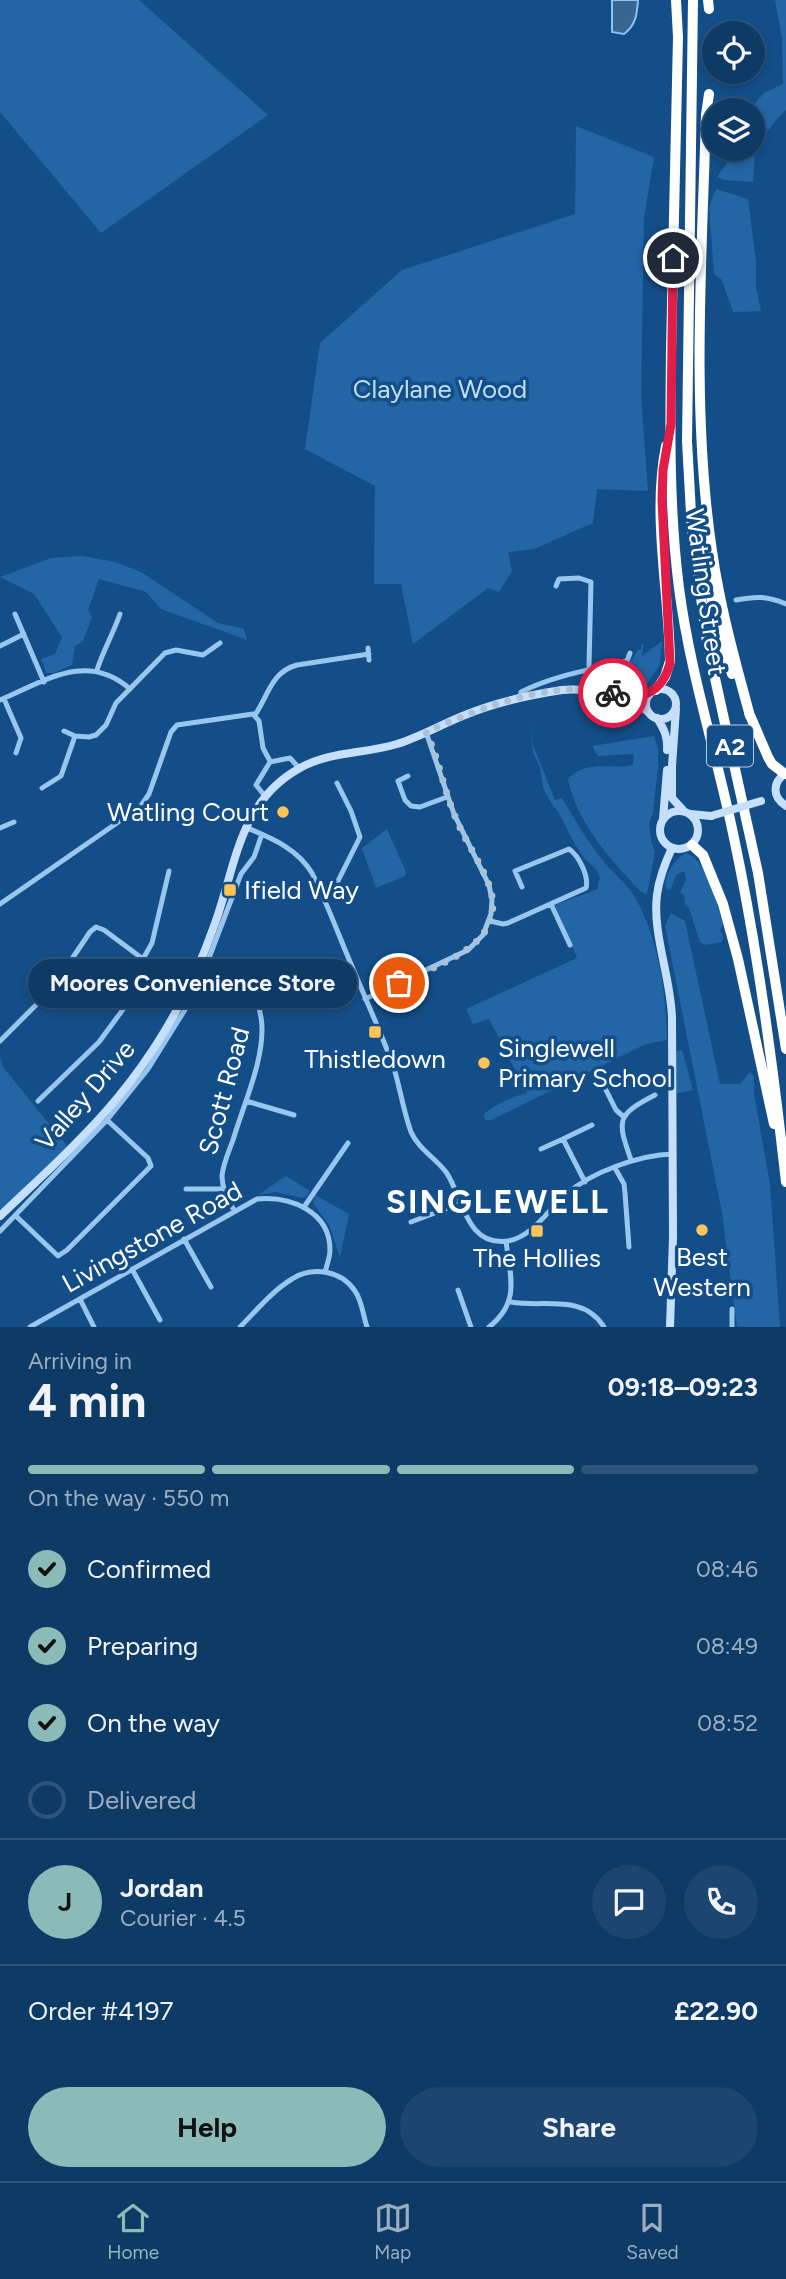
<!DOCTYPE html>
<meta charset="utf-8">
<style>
:root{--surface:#0e3a66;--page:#1c456f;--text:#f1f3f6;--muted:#9badbf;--line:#2e547a;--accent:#8bbbb9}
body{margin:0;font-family:Figtree,sans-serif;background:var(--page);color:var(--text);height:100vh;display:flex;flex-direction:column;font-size:26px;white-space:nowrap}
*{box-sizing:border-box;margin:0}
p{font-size:23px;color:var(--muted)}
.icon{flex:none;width:38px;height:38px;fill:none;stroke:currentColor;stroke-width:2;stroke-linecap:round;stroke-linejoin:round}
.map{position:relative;height:1327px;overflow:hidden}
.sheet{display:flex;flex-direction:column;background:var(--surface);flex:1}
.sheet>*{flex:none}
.fabs{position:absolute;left:702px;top:21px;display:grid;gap:14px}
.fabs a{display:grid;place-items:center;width:63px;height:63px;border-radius:50%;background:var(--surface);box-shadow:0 4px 10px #0003,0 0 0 2px var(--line);font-size:35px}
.pin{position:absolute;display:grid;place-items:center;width:60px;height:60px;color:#fff;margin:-30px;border:4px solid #fff;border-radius:50%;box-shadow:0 2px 7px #0007}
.courier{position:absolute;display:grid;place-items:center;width:70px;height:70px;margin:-35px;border:5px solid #e11d48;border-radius:50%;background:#fff;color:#222;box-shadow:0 2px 9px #0007}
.bubble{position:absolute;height:49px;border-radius:24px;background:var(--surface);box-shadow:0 4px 10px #0003,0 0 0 2px var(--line);font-size:23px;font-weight:700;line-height:49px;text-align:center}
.headline em{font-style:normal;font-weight:700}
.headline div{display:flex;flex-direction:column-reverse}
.headline{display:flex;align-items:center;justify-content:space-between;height:119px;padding:0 28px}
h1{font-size:46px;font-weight:700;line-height:52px}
.bar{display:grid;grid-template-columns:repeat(4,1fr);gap:10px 7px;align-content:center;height:84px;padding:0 28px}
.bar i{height:9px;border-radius:5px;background:var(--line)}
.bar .on{background:var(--accent)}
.bar p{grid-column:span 4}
.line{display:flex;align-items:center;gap:18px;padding:0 28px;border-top:2px solid var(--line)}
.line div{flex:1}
.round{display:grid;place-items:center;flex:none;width:74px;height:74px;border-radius:37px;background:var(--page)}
ol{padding:0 28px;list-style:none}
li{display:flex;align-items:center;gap:21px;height:77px}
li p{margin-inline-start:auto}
li .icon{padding:7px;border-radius:50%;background:var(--accent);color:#111;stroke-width:4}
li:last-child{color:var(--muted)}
li i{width:38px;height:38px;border:4px solid var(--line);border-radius:50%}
.primary-button{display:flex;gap:14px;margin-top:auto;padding:14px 28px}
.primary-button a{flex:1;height:80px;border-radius:42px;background:var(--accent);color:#111;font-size:28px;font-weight:700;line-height:80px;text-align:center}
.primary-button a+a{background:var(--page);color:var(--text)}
.dock{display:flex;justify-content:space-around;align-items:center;height:98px;border-top:2px solid var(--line);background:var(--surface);font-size:19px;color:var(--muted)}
.dock a{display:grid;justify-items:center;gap:4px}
.dock .on{color:var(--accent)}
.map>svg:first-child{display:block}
.green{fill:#2266a6}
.water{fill:#3a6590;stroke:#8bc2f3;stroke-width:2}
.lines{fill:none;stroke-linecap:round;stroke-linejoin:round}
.street{stroke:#99c6ef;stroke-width:5}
.secondary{stroke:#c6e0fb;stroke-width:8}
.highway{stroke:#fff;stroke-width:10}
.secondary-bridge{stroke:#c6e0fb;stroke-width:8}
.done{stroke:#acc1d5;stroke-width:7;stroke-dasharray:0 12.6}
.route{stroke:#e11d48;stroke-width:9}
.poi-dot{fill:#ffc457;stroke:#134e88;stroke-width:2.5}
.labels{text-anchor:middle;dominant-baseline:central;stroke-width:7;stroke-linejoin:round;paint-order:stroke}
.shield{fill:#134e88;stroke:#b8cadb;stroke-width:2}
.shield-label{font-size:24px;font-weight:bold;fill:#fff}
.park-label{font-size:26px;fill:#bfdefb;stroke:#134e88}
.street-label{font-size:26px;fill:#fff;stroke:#134e88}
.poi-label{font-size:26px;fill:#fff;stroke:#134e88}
.district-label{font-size:33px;font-weight:bold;letter-spacing:2px;fill:#fff;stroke:#134e88}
</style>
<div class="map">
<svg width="786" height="1327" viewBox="0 0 786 1327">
<rect width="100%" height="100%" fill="#134e88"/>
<!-- green -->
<path class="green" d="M 0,0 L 139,0 L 268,115 L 101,233 L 0,112 Z
M 775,0 L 786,0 L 786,110 L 776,120 L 755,148 L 753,182 L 724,180 L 717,177 L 737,149 L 752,149 L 752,110 L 749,110 L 764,93 L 783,84 L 782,38 Z
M 576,126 L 654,157 L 644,218 L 641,396 L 648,491 L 597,489 L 593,523 L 534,549 L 508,552 L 512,571 L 499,592 L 488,588 L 413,644 L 401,584 L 374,584 L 375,486 L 305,449 L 320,343 L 402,270 L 575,214 Z
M 716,189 L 748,199 L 756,261 L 756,288 L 761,311 L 733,312 L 722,280 L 714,274 L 709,207 Z
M 82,556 L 115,562 L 141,572 L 218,623 L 244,629 L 247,640 L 161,609 L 146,592 L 99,579 L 88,610 L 92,617 L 83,641 L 75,646 L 72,665 L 54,673 L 47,673 L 41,659 L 55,654 L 62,637 L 34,594 L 0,577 L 51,558 Z
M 662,641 L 660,664 L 645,687 L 634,689 L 601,684 L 609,674 L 614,672 L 616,666 L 631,661 L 638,650 L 641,649 L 641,645 L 644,644 L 642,656 Z
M 530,724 L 533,745 L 555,800 L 562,798 C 575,820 588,842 604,862 C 613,873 625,882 633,894 C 658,935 666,992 667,1040 L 646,1044 L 491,1120 L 485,1120 L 484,1114 C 496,1103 513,1097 527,1093 L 489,1019 L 473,1024 L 466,1009 L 577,958 L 555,905 L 598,889 L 598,883 L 600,879 L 597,870 L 584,858 L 574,843 L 558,811 L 553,806 L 543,788 L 540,767 L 533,753 Z
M 654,736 L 658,749 L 658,768 L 653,812 L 649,824 L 651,840 L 655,852 L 647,894 L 641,892 C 611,860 577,824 568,779 C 586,759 611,770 633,765 L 634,754 L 598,756 L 592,746 Z
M 387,829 L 406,872 L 405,876 L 376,888 L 362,848 Z
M 687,853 C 707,861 717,905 723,924 L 720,930 L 723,935 L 722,942 L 706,945 L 700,942 L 689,908 L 685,905 L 684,895 L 680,892 L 686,880 L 684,871 L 676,875 L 671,889 L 667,890 L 665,885 C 667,871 674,859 687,853 Z
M 671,913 L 685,921 L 720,1084 L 740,1084 L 750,1072 L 754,1076 L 754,1094 L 770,1184 L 780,1327 L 737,1327 L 722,1213 L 665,926 Z
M 682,1050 L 693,1090 L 675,1094 L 676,1051 Z
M 0,1057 L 3,1067 L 67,1146 L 0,1212 Z
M 286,1176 L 310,1191 L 307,1196 L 302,1198 L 276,1192 L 258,1195 Z
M 315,1195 L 349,1214 L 340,1257 L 329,1225 L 313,1203 Z"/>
<!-- water -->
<path class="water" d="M 612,0 L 638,0 C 637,14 636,25 624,34 L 612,32 Z"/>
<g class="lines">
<!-- street -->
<path class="street" d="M 556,586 L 559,579 L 579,578 L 591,582 L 589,666 L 591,690
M 736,600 C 756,596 767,596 786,604
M 15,614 L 44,682
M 0,646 L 24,634
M 368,648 L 369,660
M 97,670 C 103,651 113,634 120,614
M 520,698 L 521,692 C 554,675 591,670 627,661 L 630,653
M 4,699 L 21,738 L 16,753
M 0,700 C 45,681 87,651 130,689
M 255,715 C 268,696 271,672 297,665 L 369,654
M 64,731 L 75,736 L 89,737 L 96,735 L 106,725 L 116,703 L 165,653 L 176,650 L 203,655 L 220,643
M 408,776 L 398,781 L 405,800 L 411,806 L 420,807 L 447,797
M 42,788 L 61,776 L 75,736
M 265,796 L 256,785 L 270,762 L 290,758 L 299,768
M 245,827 C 271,838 297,848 312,873 C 328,905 340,939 354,971 C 367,1002 381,1033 393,1065 C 400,1087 403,1110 411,1132 C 418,1148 435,1158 446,1172 C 463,1196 465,1247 508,1241 C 532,1237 548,1210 565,1195 C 591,1172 639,1155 673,1154
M 0,828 L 14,822
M 321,892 L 337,883 L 360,837 L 351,811 L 337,783
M 0,904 L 140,807 L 149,794 L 171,732 L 177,725 L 253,714 L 259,721 L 263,748 L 270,761
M 551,904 L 570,945
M 490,921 L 503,924 L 508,923 L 586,888 C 589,876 579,856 569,849 L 515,871 L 522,887
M 143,959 L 152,943 L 169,871
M 210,959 C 297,998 253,1073 233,1140 C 229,1151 223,1164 222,1176 C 222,1189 227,1199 234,1210
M 365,999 L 468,950 L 483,935 L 491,914 L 492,900 L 489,885 L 454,814 L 426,732
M 0,1041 L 51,990 L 90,932 L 96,927 L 104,930 L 143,959 L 190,986
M 597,1072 L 616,1110 L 624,1117
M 38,1101 L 99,1042 L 127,1004 L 148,962
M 246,1101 L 294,1115
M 563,1139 L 592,1125
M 541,1149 L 563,1139 L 585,1182
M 631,1160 C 617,1120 616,1115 655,1095
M 615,1168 L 624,1184 L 625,1193 L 629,1247
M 186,1189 L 224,1189
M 304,1207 L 348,1143
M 16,1216 L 58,1256 L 67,1250 L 151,1166 L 148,1158 L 107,1120
M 411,1222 L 461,1203
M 0,1231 L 107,1120 L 148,1069 L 196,992 L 241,874 L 254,857 L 262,834
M 184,1239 L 211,1287
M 132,1269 L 160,1320
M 458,1290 L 471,1327
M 80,1299 L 94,1327
M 511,1302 C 544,1308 583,1293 604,1327
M 732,1309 L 732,1327
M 30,1327 L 257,1199 C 290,1196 330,1211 330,1250 C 330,1257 327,1265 325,1272
M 240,1327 C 256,1311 272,1291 292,1279 C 312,1266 341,1270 355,1291 C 362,1301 363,1315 367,1327
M 489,1327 C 521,1302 510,1276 506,1241"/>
<!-- secondary -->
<path class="secondary" d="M646 704a15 15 0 1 1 30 0a15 15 0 1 1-30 0Z
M 620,697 L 641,706 L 648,712
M 676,709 L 672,766 L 672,798 L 683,810
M 657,718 C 664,729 668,737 667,750
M 786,773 C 772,782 772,797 786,806
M660 830a19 19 0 1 1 38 0a19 19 0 1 1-38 0Z
M 690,814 L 711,816
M 663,819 L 667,770
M 0,1216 C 27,1190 54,1166 80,1139 C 140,1079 186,1006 214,926 C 236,867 238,802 300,768 C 330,751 364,754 397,744 C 420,737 442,724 465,715 C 496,702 529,695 562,690 C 593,686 628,702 656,690
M 670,1327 L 673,1237 L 672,1018 C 671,978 652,933 657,895 C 659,878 665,863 672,848"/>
<!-- highway -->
<path class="highway" d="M 676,0 L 678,37 C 676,142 673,246 671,351 C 670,430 669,510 679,588 C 690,673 717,755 734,838 C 758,951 773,1067 786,1182
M 693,0 L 687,441 L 692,531 L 707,642 L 758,873 L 786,1049
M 708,0 L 709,9
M 709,94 L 706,115 C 702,257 691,411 712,551 C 720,607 735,661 750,716
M 697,514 L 715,619 L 732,674
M 656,690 L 665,677 L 670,661 C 669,591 652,515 666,446
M 749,713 L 768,757 L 772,764 L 785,774
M 692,845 L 703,855 L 723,904 L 738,959 L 774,1124"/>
<!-- secondary-bridge -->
<path class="secondary-bridge" d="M 711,816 L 761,801"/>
</g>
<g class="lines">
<!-- done -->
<path class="done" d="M 399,983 C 439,964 510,945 489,885 C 481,863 467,844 458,823 C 444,793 440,761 426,732 C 474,711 523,691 576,689 C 589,689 601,692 613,693"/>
<!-- route -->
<path class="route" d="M 613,693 C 620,693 624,694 630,695 C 652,698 665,683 670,663 L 662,500 L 663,470 L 671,424 L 673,258"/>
</g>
<!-- markers -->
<g class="poi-dot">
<circle cx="283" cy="812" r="7"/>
<rect x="223" y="883" width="14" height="14" rx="3.5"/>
<rect x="368" y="1025" width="14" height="14" rx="3.5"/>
<circle cx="484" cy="1063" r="7"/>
<circle cx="702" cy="1230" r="7"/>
<rect x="530" y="1224" width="14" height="14" rx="3.5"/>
</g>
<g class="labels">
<!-- shield labels -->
<rect class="shield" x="707" y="725.5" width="46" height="41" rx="5"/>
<g class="shield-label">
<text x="730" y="746">A2</text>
</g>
<!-- park labels -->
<g class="park-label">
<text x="440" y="389">Claylane Wood</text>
</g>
<!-- street labels -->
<g class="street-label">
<text transform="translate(706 592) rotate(82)">Watling Street</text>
<text transform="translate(224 1091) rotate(-75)">Scott Road</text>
<text transform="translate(85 1095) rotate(-49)">Valley Drive</text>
<text transform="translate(152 1237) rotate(-29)">Livingstone Road</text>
</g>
<!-- poi labels -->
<g class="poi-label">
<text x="269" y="812" text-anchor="end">Watling Court</text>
<text x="244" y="890" text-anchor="start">Ifield Way</text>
<text x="498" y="1048" text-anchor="start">Singlewell<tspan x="498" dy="30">Primary School</tspan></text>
<text x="375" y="1059">Thistledown</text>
<text x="702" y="1257">Best<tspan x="702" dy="30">Western</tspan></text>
<text x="537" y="1258">The Hollies</text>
</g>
<!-- district labels -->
<g class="district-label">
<text x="498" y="1201">SINGLEWELL</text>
</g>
</g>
</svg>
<div class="fabs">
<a><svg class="icon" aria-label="locate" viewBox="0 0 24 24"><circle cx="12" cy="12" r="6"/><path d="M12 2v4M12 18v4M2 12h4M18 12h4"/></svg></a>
<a><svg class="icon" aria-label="layers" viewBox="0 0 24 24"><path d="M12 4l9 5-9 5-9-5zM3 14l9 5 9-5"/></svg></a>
</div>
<div class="pin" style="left:399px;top:983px;background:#ea580c"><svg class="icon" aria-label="bag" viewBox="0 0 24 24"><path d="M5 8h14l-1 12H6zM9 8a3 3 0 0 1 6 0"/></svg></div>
<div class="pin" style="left:673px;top:258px;background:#1f2937"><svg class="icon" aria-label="home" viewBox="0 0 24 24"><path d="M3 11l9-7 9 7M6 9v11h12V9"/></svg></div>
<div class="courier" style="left:613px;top:693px"><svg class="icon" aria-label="bike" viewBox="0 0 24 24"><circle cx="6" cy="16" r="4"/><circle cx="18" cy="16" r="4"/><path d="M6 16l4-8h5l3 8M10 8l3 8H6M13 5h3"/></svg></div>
<div class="bubble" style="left:28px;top:959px;width:329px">Moores Convenience Store</div>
</div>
<section class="sheet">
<div class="headline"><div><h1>4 min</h1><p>Arriving in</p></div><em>09:18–09:23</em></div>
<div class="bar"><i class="on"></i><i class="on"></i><i class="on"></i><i></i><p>On the way · 550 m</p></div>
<ol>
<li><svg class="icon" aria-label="check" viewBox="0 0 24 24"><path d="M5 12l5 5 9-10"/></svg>Confirmed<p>08:46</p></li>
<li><svg class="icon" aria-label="check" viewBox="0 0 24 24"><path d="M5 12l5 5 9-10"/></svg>Preparing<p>08:49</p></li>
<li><svg class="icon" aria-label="check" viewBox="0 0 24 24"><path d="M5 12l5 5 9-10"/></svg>On the way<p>08:52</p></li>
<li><i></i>Delivered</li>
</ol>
<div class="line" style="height:126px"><b class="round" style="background:var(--accent);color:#111">J</b><div><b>Jordan</b><p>Courier · 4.5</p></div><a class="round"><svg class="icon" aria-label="chat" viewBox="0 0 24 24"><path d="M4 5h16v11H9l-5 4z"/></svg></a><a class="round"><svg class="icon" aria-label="phone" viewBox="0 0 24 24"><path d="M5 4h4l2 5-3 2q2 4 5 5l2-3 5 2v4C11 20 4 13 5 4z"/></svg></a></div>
<div class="line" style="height:91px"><div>Order #4197</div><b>£22.90</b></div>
<div class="primary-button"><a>Help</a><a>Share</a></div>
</section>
<nav class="dock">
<a class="on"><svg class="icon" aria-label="home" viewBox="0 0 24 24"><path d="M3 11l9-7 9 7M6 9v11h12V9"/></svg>Home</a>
<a><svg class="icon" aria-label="map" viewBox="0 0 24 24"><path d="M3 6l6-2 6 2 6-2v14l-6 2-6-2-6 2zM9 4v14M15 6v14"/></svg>Map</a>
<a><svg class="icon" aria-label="saved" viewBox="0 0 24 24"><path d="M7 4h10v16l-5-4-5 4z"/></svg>Saved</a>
</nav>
